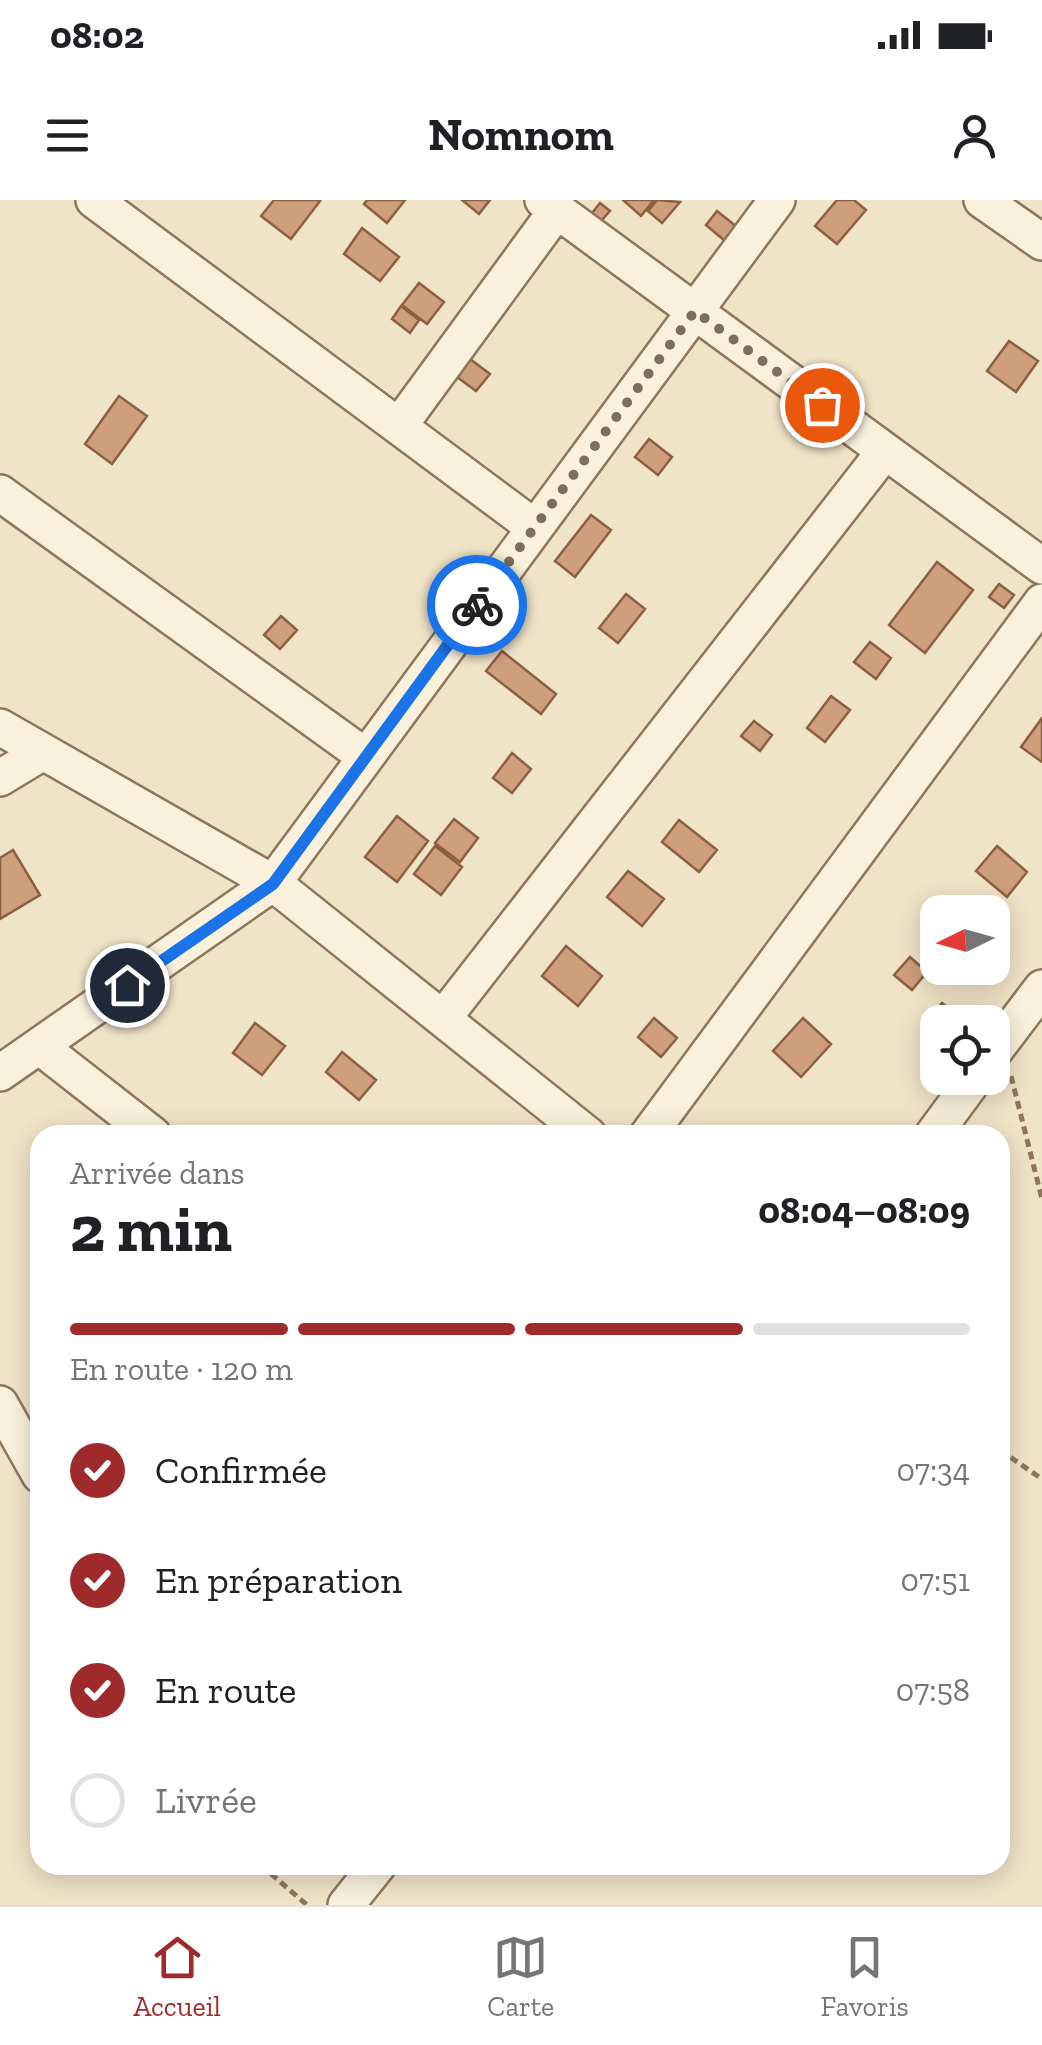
<!DOCTYPE html>
<html lang="fr">
<meta charset="utf-8">
<style>
:root{--surface:#fff;--page:#f6f6f6;--text:#202124;--muted:#757577;--line:#e0e0e0;--accent:#9e2a2b}
body{margin:0;font-family:"Zilla Slab",serif;background:var(--page);color:var(--text);height:100vh;display:flex;flex-direction:column;font-size:38px;white-space:nowrap}
*{box-sizing:border-box;margin:0}
p{font-size:32px;color:var(--muted)}
.icon{flex:none;width:55px;height:55px;fill:none;stroke:currentColor;stroke-width:2;stroke-linecap:round;stroke-linejoin:round}
.map{position:relative;flex:1;overflow:hidden}
.details{position:absolute;left:30px;top:925px;width:980px;height:750px;display:flex;flex-direction:column;background:var(--surface);border-radius:30px;box-shadow:0 5px 25px #0003}
.details>*{flex:none}
.needle{width:65px;rotate:265deg}
.buttons{position:absolute;left:920px;top:695px;display:grid;gap:20px}
.buttons a{display:grid;place-items:center;width:90px;height:90px;border-radius:20px;background:var(--surface);box-shadow:0 5px 25px #0003;font-size:50px}
.pin{position:absolute;display:grid;place-items:center;width:85px;height:85px;color:#fff;margin:-42px;border:5px solid #fff;border-radius:50%;box-shadow:0 2px 10px #0007}
.courier{position:absolute;display:grid;place-items:center;width:100px;height:100px;margin:-50px;border:8px solid #1a73e8;border-radius:50%;background:#fff;color:#222;box-shadow:0 2px 12px #0007}
.headline em{font-style:normal;font-weight:700}
.headline div{display:flex;flex-direction:column-reverse}
.headline{display:flex;align-items:center;justify-content:space-between;height:170px;padding:0 40px}
h1{font-size:65px;font-weight:700;line-height:75px}
.bar{display:grid;grid-template-columns:repeat(4,1fr);gap:15px 10px;align-content:center;height:120px;padding:0 40px}
.bar i{height:12px;border-radius:8px;background:var(--line)}
.bar .current{background:var(--accent)}
.bar p{grid-column:span 4}
ol{padding:0 40px;list-style:none}
li{display:flex;align-items:center;gap:30px;height:110px}
li p{margin-inline-start:auto}
li .icon{padding:10px;border-radius:50%;background:var(--accent);color:#fff;stroke-width:4}
li:last-child{color:var(--muted)}
li i{width:55px;height:55px;border:5px solid var(--line);border-radius:50%}
.status{display:flex;justify-content:space-between;align-items:center;height:70px;padding:0 50px;background:var(--surface);direction:ltr}
.status svg{height:28px;fill:currentColor}
header{display:flex;justify-content:space-between;align-items:center;height:130px;padding:0 40px;background:var(--surface);font-size:45px;font-weight:700}
.tabs{display:flex;justify-content:space-around;align-items:center;height:140px;border-top:2px solid var(--line);background:var(--surface);font-size:28px;color:var(--muted)}
.tabs a{display:grid;justify-items:center;gap:5px}
.tabs .current{color:var(--accent)}
.map>svg:first-child{display:block}
.building{fill:#cf9f7d;stroke:#8d5f41;stroke-width:2.5}
.lines{fill:none;stroke-linecap:round;stroke-linejoin:round}
.minor-casing{stroke:#8d765c;stroke-width:40}
.path{stroke:#8d765c;stroke-width:5;stroke-dasharray:8 5;stroke-linecap:butt}
.minor{stroke:#faf1dc;stroke-width:35}
.done{stroke:#7c6e5b;stroke-width:10;stroke-dasharray:0 18}
.route{stroke:#1a73e8;stroke-width:12}
</style>
<div class="status"><b>08:02</b><svg viewBox="0 0 49 12"><path d="M0 12V9h3v3zM5 12V6h3v6zM10 12V3h3v9zM15 12V0h3v12zM26 1h20v11H26zM47 4h2v5h-2z"/></svg></div>
<header><svg class="icon" aria-label="menu" viewBox="0 0 24 24"><path d="M4 6h16M4 12h16M4 18h16"/></svg>Nomnom<svg class="icon" aria-label="person" viewBox="0 0 24 24"><circle cx="12" cy="8" r="4"/><path d="M4 21q1-7 8-7t8 7"/></svg></header>
<div class="map">
<svg width="1042" height="1705" viewBox="0 0 1042 1705">
<rect width="100%" height="100%" fill="#f0e4c8"/>
<!-- building -->
<path class="building" d="M 274,0 L 318,0 L 320,1 L 291,39 L 261,16 Z
M 367,0 L 405,0 L 387,23 L 364,4 Z
M 462,0 L 490,0 L 479,14 Z
M 623,0 L 654,0 L 641,16 Z
M 657,0 L 680,2 L 662,23 L 648,11 Z
M 837,0 L 854,0 L 866,10 L 837,44 L 815,26 Z
M 600,3 L 610,11 L 601,21 L 592,13 Z
M 717,11 L 737,27 L 725,41 L 706,25 Z
M 362,28 L 399,57 L 380,81 L 344,54 Z
M 419,83 L 444,102 L 427,124 L 402,105 Z
M 401,106 L 419,120 L 410,133 L 392,119 Z
M 1009,141 L 1038,161 L 1016,192 L 987,171 Z
M 470,159 L 490,174 L 476,191 L 457,177 Z
M 119,196 L 147,216 L 112,264 L 85,244 Z
M 649,239 L 672,257 L 658,275 L 635,257 Z
M 591,315 L 611,330 L 575,377 L 555,361 Z
M 937,362 L 973,390 L 925,453 L 889,425 Z
M 999,384 L 1014,395 L 1004,408 L 989,397 Z
M 626,394 L 645,409 L 618,443 L 599,428 Z
M 281,416 L 297,430 L 280,449 L 264,435 Z
M 870,442 L 891,458 L 876,479 L 854,462 Z
M 502,451 L 556,494 L 541,514 L 486,471 Z
M 831,496 L 850,510 L 825,542 L 807,528 Z
M 1042,518 L 1042,562 L 1021,547 Z
M 754,521 L 772,535 L 760,551 L 741,536 Z
M 512,553 L 531,569 L 512,593 L 493,578 Z
M 397,616 L 428,641 L 397,682 L 365,657 Z
M 454,619 L 478,638 L 460,662 L 435,643 Z
M 679,620 L 717,650 L 699,672 L 662,642 Z
M 435,646 L 462,667 L 441,695 L 414,674 Z
M 997,646 L 1027,672 L 1007,697 L 976,671 Z
M 13,650 L 40,695 L 0,719 L 0,658 Z
M 628,671 L 664,699 L 642,726 L 607,697 Z
M 566,746 L 602,776 L 578,806 L 542,776 Z
M 910,757 L 927,772 L 912,790 L 894,775 Z
M 942,803 L 962,819 L 959,822 L 938,822 L 938,828 L 928,821 Z
M 654,818 L 677,838 L 661,857 L 638,837 Z
M 803,818 L 831,844 L 801,877 L 773,851 Z
M 255,823 L 285,846 L 262,875 L 233,853 Z
M 342,852 L 376,880 L 359,900 L 326,872 Z"/>
<g class="lines">
<defs>
<path id="minor" d="M 94,0 L 534,327
M 543,0 L 1042,366
M 982,0 L 1042,42
M 399,226 L 557,10
M 0,293 L 366,557
M 0,527 L 273,683 L 588,935
M 0,578 L 43,552
M 444,817 L 885,251
M 39,846 L 153,935
M 992,854 L 1042,788
M 0,873 L 273,683 L 777,0
M 648,935 L 1042,402
M 933,935 L 975,878
M 0,1204 L 40,1275
M 346,1705 L 378,1665"/>
</defs>
<!-- minor casing -->
<use href="#minor" class="minor-casing"/>
<!-- path -->
<path class="path" d="M 1011,876 L 1042,999
M 1000,1250 L 1042,1279
M 261,1665 L 307,1705"/>
<!-- minor -->
<use href="#minor" class="minor"/>
</g>
<g class="lines">
<!-- done -->
<path class="done" d="M 477,405 L 695,111 L 822,205"/>
<!-- route -->
<path class="route" d="M 127,785 L 273,684 L 477,405"/>
</g>
</svg>
<div class="buttons">
<a><svg class="needle" viewBox="-14 -14 28 28"><path d="M0-13l5 13h-10z" fill="#e53935"/><path d="M0 13l5-13h-10z" fill="#757577"/></svg></a>
<a><svg class="icon" aria-label="locate" viewBox="0 0 24 24"><circle cx="12" cy="12" r="6"/><path d="M12 2v4M12 18v4M2 12h4M18 12h4"/></svg></a>
</div>
<div class="pin" style="left:822px;top:205px;background:#ea580c"><svg class="icon" aria-label="bag" viewBox="0 0 24 24"><path d="M5 8h14l-1 12H6zM9 8a3 3 0 0 1 6 0"/></svg></div>
<div class="pin" style="left:127px;top:785px;background:#1f2937"><svg class="icon" aria-label="home" viewBox="0 0 24 24"><path d="M3 11l9-7 9 7M6 9v11h12V9"/></svg></div>
<div class="courier" style="left:477px;top:405px"><svg class="icon" aria-label="bike" viewBox="0 0 24 24"><circle cx="6" cy="16" r="4"/><circle cx="18" cy="16" r="4"/><path d="M6 16l4-8h5l3 8M10 8l3 8H6M13 5h3"/></svg></div>
<section class="details">
<div class="headline"><div><h1>2 min</h1><p>Arrivée dans</p></div><em>08:04–08:09</em></div>
<div class="bar"><i class="current"></i><i class="current"></i><i class="current"></i><i></i><p>En route · 120 m</p></div>
<ol>
<li><svg class="icon" aria-label="check" viewBox="0 0 24 24"><path d="M5 12l5 5 9-10"/></svg>Confirmée<p>07:34</p></li>
<li><svg class="icon" aria-label="check" viewBox="0 0 24 24"><path d="M5 12l5 5 9-10"/></svg>En préparation<p>07:51</p></li>
<li><svg class="icon" aria-label="check" viewBox="0 0 24 24"><path d="M5 12l5 5 9-10"/></svg>En route<p>07:58</p></li>
<li><i></i>Livrée</li>
</ol>
</section>
</div>
<nav class="tabs">
<a class="current"><svg class="icon" aria-label="home" viewBox="0 0 24 24"><path d="M3 11l9-7 9 7M6 9v11h12V9"/></svg>Accueil</a>
<a><svg class="icon" aria-label="map" viewBox="0 0 24 24"><path d="M3 6l6-2 6 2 6-2v14l-6 2-6-2-6 2zM9 4v14M15 6v14"/></svg>Carte</a>
<a><svg class="icon" aria-label="saved" viewBox="0 0 24 24"><path d="M7 4h10v16l-5-4-5 4z"/></svg>Favoris</a>
</nav>
